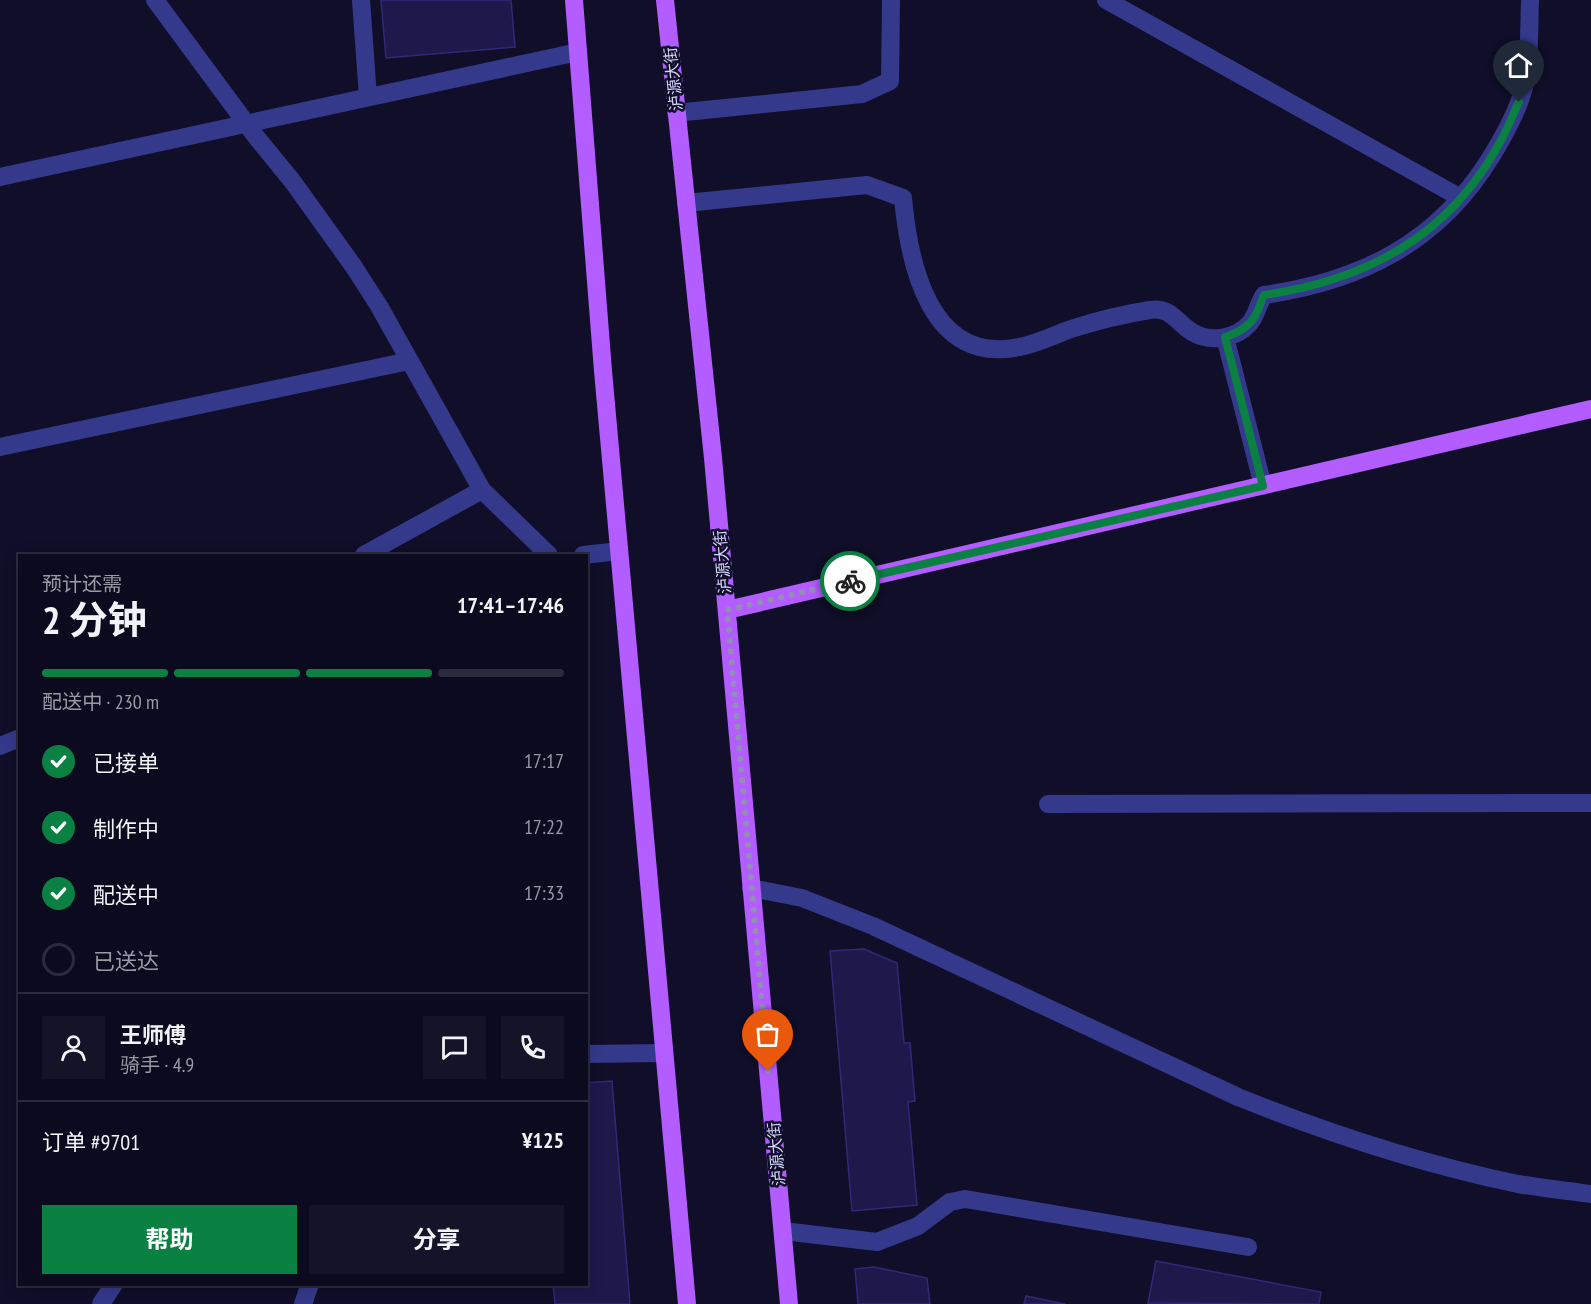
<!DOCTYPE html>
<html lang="zh">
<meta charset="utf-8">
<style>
:root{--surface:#0c0a1e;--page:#151327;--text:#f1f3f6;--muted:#9a9aa4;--line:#2c2b3c;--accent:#0b8043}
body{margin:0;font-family:"PT Sans Narrow","Noto Sans SC",sans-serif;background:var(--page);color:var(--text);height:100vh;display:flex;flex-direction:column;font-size:22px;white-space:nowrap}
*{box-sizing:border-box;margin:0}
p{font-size:20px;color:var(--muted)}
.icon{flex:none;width:33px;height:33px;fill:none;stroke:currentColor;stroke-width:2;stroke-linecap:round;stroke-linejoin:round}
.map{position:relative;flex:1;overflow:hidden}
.panel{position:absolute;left:18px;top:554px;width:570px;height:732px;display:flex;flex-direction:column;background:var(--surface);border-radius:0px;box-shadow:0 3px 15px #0003,0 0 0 2px var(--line)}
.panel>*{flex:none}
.pin{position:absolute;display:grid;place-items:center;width:51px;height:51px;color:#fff;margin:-62px -26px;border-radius:50% 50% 50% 0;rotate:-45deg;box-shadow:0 0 6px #0007}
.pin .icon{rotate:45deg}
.courier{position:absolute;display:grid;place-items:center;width:60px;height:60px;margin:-30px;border:4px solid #0b8043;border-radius:50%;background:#fff;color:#222;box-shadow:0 2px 8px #0007}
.headline em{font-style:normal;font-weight:700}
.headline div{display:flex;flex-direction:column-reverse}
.headline{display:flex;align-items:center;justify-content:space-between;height:102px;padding:0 24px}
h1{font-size:39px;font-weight:700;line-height:45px}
.bar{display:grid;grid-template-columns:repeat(4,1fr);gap:9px 6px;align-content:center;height:72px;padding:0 24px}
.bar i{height:8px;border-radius:4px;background:var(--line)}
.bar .on{background:var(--accent)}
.bar p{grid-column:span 4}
.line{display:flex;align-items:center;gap:15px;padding:0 24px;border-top:2px solid var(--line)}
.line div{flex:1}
.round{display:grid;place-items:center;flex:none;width:63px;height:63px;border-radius:0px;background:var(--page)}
ol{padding:0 24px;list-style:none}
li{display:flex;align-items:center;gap:18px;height:66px}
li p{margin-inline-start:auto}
li .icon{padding:6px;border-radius:50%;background:var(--accent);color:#fff;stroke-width:4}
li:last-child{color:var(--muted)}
li i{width:33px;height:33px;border:3px solid var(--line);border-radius:50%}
.cta{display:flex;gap:12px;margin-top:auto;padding:12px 24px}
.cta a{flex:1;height:69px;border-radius:0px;background:var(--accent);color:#fff;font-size:24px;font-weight:700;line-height:69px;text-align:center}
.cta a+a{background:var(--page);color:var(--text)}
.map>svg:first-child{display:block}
.building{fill:#1e184b;stroke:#312879;stroke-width:1.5}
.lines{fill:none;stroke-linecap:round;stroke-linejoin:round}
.minor{stroke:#35398b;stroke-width:18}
.major{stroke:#b35cff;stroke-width:18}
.done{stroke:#918fb4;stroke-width:6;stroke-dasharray:0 10.8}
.route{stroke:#0b8043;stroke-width:8}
.labels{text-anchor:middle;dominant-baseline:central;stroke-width:5;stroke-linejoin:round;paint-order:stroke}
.street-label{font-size:16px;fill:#d6d5ff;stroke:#100e28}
</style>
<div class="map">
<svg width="1591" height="1304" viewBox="0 0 1591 1304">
<rect width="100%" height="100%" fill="#100e28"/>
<!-- building -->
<path class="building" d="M 381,0 L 511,0 L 515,47 L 386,58 Z
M 864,949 L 897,963 L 904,1043 L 910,1043 L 915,1101 L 908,1102 L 917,1205 L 852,1211 L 830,951 Z
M 612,1081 L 630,1304 L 555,1304 L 553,1284 L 586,1284 L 586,1083 Z
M 1156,1261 L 1321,1292 L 1319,1304 L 1148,1303 Z
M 874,1267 L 927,1278 L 930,1304 L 858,1304 L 855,1269 Z
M 1026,1296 L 1065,1304 L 1024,1304 Z"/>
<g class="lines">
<!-- minor -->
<path class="minor" d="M 155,0 L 257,138 L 293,182 L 354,267 L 379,306 L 482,490 L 549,555
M 361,0 L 368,97
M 1106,0 L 1461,198
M 676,113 L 862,94 L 890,81 L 891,0
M 0,177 L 578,52
M 686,203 L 867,185 L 903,198 C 909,264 930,366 1019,347 C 1037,344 1054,335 1071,329 C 1096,321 1124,314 1150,310 C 1170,306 1177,323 1192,332 C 1210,343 1236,339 1250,323 C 1257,314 1258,304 1264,295 C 1361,281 1438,243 1491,157 C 1504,136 1518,111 1524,87 C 1530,58 1529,29 1530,0
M 1225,337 L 1263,486
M 0,447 L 409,361
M 364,555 L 482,490
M 583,555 L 619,551
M 0,746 L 20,738
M 1048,804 L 1591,803
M 751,888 L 802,898 L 873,926 L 1238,1097 C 1330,1134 1422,1164 1518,1184 C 1542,1188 1567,1191 1591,1194
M 586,1054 L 663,1053
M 783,1231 L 877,1242 L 918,1226 L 950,1202 L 965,1199 L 1248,1247
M 101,1304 L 114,1284
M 303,1304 L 310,1284"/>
<!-- major -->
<path class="major" d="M 574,0 L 603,371 L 687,1304
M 665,0 L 713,458 L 789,1304
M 727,610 L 1591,409"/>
</g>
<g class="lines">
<!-- done -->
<path class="done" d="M 768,1071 L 727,610 L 850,581"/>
<!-- route -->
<path class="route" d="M 850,581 L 1263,486 L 1225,337 C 1238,333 1250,327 1256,314 C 1260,307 1261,301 1264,295 C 1366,280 1448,237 1499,144 C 1507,131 1512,116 1519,102"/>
</g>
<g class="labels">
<!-- street labels -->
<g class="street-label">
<text transform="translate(673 79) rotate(-96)">泸源大街</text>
<text transform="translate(722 562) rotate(-95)">泸源大街</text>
<text transform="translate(776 1154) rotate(-95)">泸源大街</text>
</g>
</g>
</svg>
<div class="pin" style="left:768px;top:1071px;background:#ea580c"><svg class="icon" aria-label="bag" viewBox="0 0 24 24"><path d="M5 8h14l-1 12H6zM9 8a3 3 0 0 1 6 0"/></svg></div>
<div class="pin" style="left:1519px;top:102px;background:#1f2937"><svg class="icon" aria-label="home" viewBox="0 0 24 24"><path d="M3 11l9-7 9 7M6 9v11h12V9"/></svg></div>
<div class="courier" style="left:850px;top:581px"><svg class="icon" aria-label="bike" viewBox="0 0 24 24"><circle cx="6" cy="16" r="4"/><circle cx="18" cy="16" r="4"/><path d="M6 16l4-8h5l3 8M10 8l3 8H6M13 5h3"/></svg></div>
<section class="panel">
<div class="headline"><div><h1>2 分钟</h1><p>预计还需</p></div><em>17:41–17:46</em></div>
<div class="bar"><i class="on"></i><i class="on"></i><i class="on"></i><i></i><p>配送中 · 230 m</p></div>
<ol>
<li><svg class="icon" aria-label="check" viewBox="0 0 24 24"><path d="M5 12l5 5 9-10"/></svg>已接单<p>17:17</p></li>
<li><svg class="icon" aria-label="check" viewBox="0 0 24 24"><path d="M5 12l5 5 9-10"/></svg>制作中<p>17:22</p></li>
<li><svg class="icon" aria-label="check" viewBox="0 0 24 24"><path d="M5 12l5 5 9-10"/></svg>配送中<p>17:33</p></li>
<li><i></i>已送达</li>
</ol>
<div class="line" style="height:108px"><a class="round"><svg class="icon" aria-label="person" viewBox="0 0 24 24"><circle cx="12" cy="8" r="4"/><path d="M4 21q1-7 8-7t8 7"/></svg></a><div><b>王师傅</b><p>骑手 · 4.9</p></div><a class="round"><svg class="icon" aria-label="chat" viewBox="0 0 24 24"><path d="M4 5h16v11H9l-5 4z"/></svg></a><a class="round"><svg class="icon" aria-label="phone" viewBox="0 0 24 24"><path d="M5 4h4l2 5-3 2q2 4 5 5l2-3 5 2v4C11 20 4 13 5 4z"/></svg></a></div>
<div class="line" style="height:78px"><div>订单 #9701</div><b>¥125</b></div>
<div class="cta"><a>帮助</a><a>分享</a></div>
</section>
</div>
